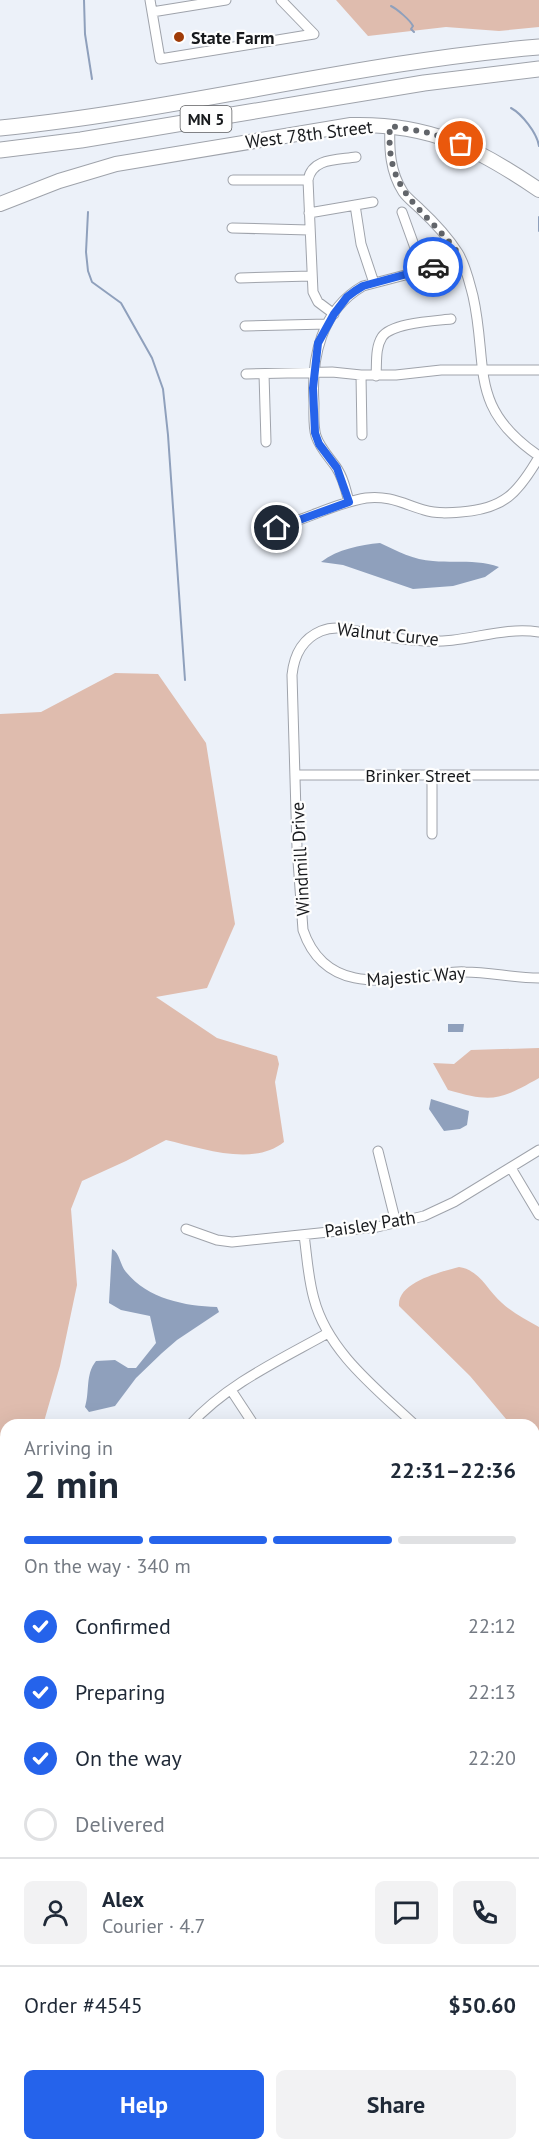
<!DOCTYPE html>
<meta charset="utf-8">
<style>
:root{--surface:#fff;--page:#f2f2f3;--text:#1f2937;--muted:#747a83;--line:#e0e1e3;--accent:#2563eb}
body{margin:0;font-family:"PT Sans",sans-serif;background:var(--page);color:var(--text);height:100vh;display:flex;flex-direction:column;font-size:22px;white-space:nowrap}
*{box-sizing:border-box;margin:0}
p{font-size:20px;color:var(--muted)}
.icon{flex:none;width:33px;height:33px;fill:none;stroke:currentColor;stroke-width:2;stroke-linecap:round;stroke-linejoin:round}
.map{position:relative;flex:1;overflow:hidden}
.side{position:absolute;left:0px;top:1419px;width:540px;height:732px;display:flex;flex-direction:column;background:var(--surface);border-radius:18px 18px 0 0;box-shadow:0 6px 24px #0002}
.side>*{flex:none}
.pin{position:absolute;display:grid;place-items:center;width:51px;height:51px;color:#fff;margin:-26px;border:3px solid #fff;border-radius:50%;box-shadow:0 2px 6px #0007}
.courier{position:absolute;display:grid;place-items:center;width:60px;height:60px;margin:-30px;border:4px solid #2563eb;border-radius:50%;background:#fff;color:#222;box-shadow:0 2px 8px #0007}
.summary em{font-style:normal;font-weight:700}
.summary div{display:flex;flex-direction:column-reverse}
.summary{display:flex;align-items:center;justify-content:space-between;height:102px;padding:0 24px}
h1{font-size:39px;font-weight:700;line-height:45px}
.bar{display:grid;grid-template-columns:repeat(4,1fr);gap:9px 6px;align-content:center;height:72px;padding:0 24px}
.bar i{height:8px;border-radius:4px;background:var(--line)}
.bar .selected{background:var(--accent)}
.bar p{grid-column:span 4}
.line{display:flex;align-items:center;gap:15px;padding:0 24px;border-top:2px solid var(--line)}
.line div{flex:1}
.round{display:grid;place-items:center;flex:none;width:63px;height:63px;border-radius:9px;background:var(--page)}
ol{padding:0 24px;list-style:none}
li{display:flex;align-items:center;gap:18px;height:66px}
li p{margin-inline-start:auto}
li .icon{padding:6px;border-radius:50%;background:var(--accent);color:#fff;stroke-width:4}
li:last-child{color:var(--muted)}
li i{width:33px;height:33px;border:3px solid var(--line);border-radius:50%}
.cta{display:flex;gap:12px;margin-top:auto;padding:12px 24px}
.cta a{flex:1;height:69px;border-radius:9px;background:var(--accent);color:#fff;font-size:24px;font-weight:700;line-height:69px;text-align:center}
.cta a+a{background:var(--page);color:var(--text)}
.map>svg:first-child{display:block}
.green{fill:#dfbcae}
.water{fill:#8fa0bc}
.lines{fill:none;stroke-linecap:round;stroke-linejoin:round}
.stream{stroke:#8fa0bc;stroke-width:2}
.street-casing{stroke:#9fa3ab;stroke-width:11}
.secondary-casing{stroke:#9fa3ab;stroke-width:16}
.primary-casing{stroke:#9fa3ab;stroke-width:17}
.street{stroke:#fff;stroke-width:9}
.secondary{stroke:#fff;stroke-width:14}
.primary{stroke:#fff;stroke-width:15}
.done{stroke:#62656a;stroke-width:6;stroke-dasharray:0 10.8}
.route{stroke:#2563eb;stroke-width:8}
.poi-dot{fill:#a03c08;stroke:#fefefe;stroke-width:2}
.labels{text-anchor:middle;dominant-baseline:central;stroke-width:4.5;stroke-linejoin:round;paint-order:stroke}
.shield{fill:#fefefe;stroke:#5d5e60;stroke-width:1.5}
.shield-label{font-size:16px;font-weight:bold;fill:#181a1d}
.poi-label{font-size:18px;font-weight:bold;fill:#181a1d;stroke:#fefefe;text-anchor:start}
.street-label{font-size:18px;fill:#181a1d;stroke:#fefefe}
</style>
<div class="map">
<svg width="539" height="2151" viewBox="0 0 539 2151">
<rect width="100%" height="100%" fill="#ecf1f9"/>
<!-- green -->
<path class="green" d="M 336,0 L 539,0 L 539,27 L 499,31 L 446,27 L 368,36 Z
M 115,673 L 158,674 L 206,743 L 235,924 L 207,988 L 156,997 L 217,1038 L 277,1056 L 279,1064 L 275,1082 L 284,1142 C 253,1167 201,1148 166,1140 L 126,1161 L 82,1181 L 71,1209 L 77,1285 L 60,1366 L 43,1425 L 6,1425 L 6,1715 L 0,1720 L 0,714 L 41,712 Z
M 539,1048 L 539,1078 C 500,1100 493,1103 448,1090 L 433,1063 L 454,1064 L 471,1050 Z
M 459,1267 C 480,1270 487,1290 502,1303 C 513,1313 526,1320 539,1327 L 539,1443 L 534,1442 L 534,1425 L 511,1425 L 470,1376 L 399,1306 C 397,1282 441,1272 459,1267 Z
M 534,1444 L 539,1446 L 539,1512 L 534,1514 Z
M 6,1718 L 6,1840 L 0,1841 L 0,1721 Z
M 534,1845 L 539,1847 L 539,1904 L 534,1900 Z
M 534,1967 L 539,1979 L 539,2136 L 534,2131 Z
M 262,2145 L 345,2145 L 343,2151 L 264,2151 Z
M 385,2145 L 412,2145 L 412,2151 L 384,2151 Z"/>
<!-- water -->
<path class="water" d="M 380,543 C 397,551 414,560 433,561 C 455,563 478,559 499,567 L 485,577 L 453,586 L 413,589 L 343,565 L 321,562 C 338,549 360,545 380,543 Z
M 448,1024 L 464,1024 L 463,1032 L 448,1032 Z
M 431,1099 L 469,1111 L 467,1125 L 460,1129 L 444,1131 L 429,1109 Z
M 112,1249 C 120,1253 120,1265 126,1272 C 148,1299 185,1306 217,1307 L 219,1312 L 177,1340 L 162,1353 L 136,1378 L 115,1406 L 89,1412 L 85,1407 C 90,1391 85,1375 96,1361 L 115,1360 L 128,1368 L 136,1368 L 156,1343 L 150,1316 L 121,1310 L 109,1303 Z"/>
<g class="lines">
<!-- stream -->
<path class="stream" d="M 84,0 L 85,34 L 92,79
M 391,6 C 397,9 410,20 413,26 L 411,29 L 414,32
M 511,108 C 522,114 537,133 539,146
M 88,212 L 86,252 L 88,271 L 92,282 L 121,303 L 152,358 L 163,389 L 168,435 L 185,680
M 539,217 L 539,231"/>
<defs>
<path id="street" d="M 150,0 L 160,59 L 314,34 L 281,0
M 152,12 L 226,0
M 390,126 C 389,149 390,172 403,192 C 407,198 414,203 419,208 C 433,221 448,237 458,253 C 466,266 469,281 473,296 C 489,367 467,407 539,456
M 233,180 L 308,180
M 355,205 L 361,244 L 374,283
M 402,212 L 423,270
M 309,213 L 373,202
M 232,228 L 309,230
M 240,278 L 311,276
M 334,314 L 318,302 L 313,292 L 308,180 C 312,158 337,160 356,157
M 245,326 L 327,324
M 246,374 L 332,372 L 361,375 L 396,375 L 441,370 L 539,370
M 264,374 L 266,442
M 361,375 L 362,435
M 376,376 C 377,363 375,348 382,337 C 391,323 434,321 451,319
M 349,502 C 346,490 343,477 336,467 C 329,457 320,448 316,436 C 313,426 314,414 314,403 C 311,358 321,310 363,286 L 432,268 L 458,253
M 260,529 C 298,526 329,504 366,498 C 388,495 404,504 424,510 C 436,514 449,513 461,512 C 504,509 518,493 539,457
M 539,632 C 500,626 464,644 425,641 C 410,640 394,638 379,636 C 360,633 340,623 321,631 C 302,639 294,656 292,675 L 297,847 L 303,930 C 324,992 382,982 433,975 C 443,974 455,971 465,972 C 490,972 514,978 539,978
M 297,775 L 539,775
M 432,775 L 432,834
M 378,1151 L 396,1223
M 511,1168 L 539,1215
M 186,1229 L 217,1240 L 232,1242 L 377,1227 L 424,1216 L 454,1202 L 539,1150
M 304,1235 C 307,1256 308,1278 314,1299 C 328,1352 377,1389 415,1425
M 231,1390 L 254,1425
M 190,1425 C 227,1384 280,1360 328,1333
M 534,1661 L 539,1663
M 534,1677 L 539,1678
M 534,1909 L 539,1912
M 0,1911 L 6,1912
M 0,2057 L 6,2057
M 189,2145 L 191,2151
M 534,2145 L 539,2150"/>
<path id="secondary" d="M 0,204 L 59,181 L 116,164 L 351,125 C 429,123 476,147 539,190
M 534,1589 L 539,1576
M 367,2151 L 368,2145"/>
<path id="primary" d="M 0,128 C 181,110 358,62 539,47
M 0,150 L 81,140 L 424,83 L 539,69"/>
</defs>
<!-- street casing -->
<use href="#street" class="street-casing"/>
<!-- secondary casing -->
<use href="#secondary" class="secondary-casing"/>
<!-- primary casing -->
<use href="#primary" class="primary-casing"/>
<!-- street -->
<use href="#street" class="street"/>
<!-- secondary -->
<use href="#secondary" class="secondary"/>
<!-- primary -->
<use href="#primary" class="primary"/>
</g>
<g class="lines">
<!-- done -->
<path class="done" d="M 433,267 L 458,253 C 422,205 385,194 390,126 L 430,133 L 461,144"/>
<!-- route -->
<path class="route" d="M 277,528 L 349,502 L 337,468 L 319,444 L 315,433 L 313,388 L 318,343 L 334,314 L 347,297 L 355,291 L 363,286 L 433,267"/>
</g>
<!-- markers -->
<circle class="poi-dot" cx="179" cy="37" r="6"/>
<g class="labels">
<!-- shield labels -->
<rect class="shield" x="180.5" y="106" width="51" height="26" rx="4.5"/>
<g class="shield-label">
<text x="206" y="119">MN 5</text>
</g>
<!-- poi labels -->
<g class="poi-label">
<text x="191" y="37">State Farm</text>
</g>
<!-- street labels -->
<g class="street-label">
<text transform="translate(309 134) rotate(-7)">West 78th Street</text>
<text transform="translate(388 634) rotate(6)">Walnut Curve</text>
<text x="418" y="775">Brinker Street</text>
<text transform="translate(300 859) rotate(-93)">Windmill Drive</text>
<text transform="translate(416 976) rotate(-4)">Majestic Way</text>
<text transform="translate(370 1224) rotate(-9)">Paisley Path</text>
</g>
</g>
</svg>
<div class="pin" style="left:461px;top:144px;background:#ea580c"><svg class="icon" aria-label="bag" viewBox="0 0 24 24"><path d="M5 8h14l-1 12H6zM9 8a3 3 0 0 1 6 0"/></svg></div>
<div class="pin" style="left:277px;top:528px;background:#1f2937"><svg class="icon" aria-label="home" viewBox="0 0 24 24"><path d="M3 11l9-7 9 7M6 9v11h12V9"/></svg></div>
<div class="courier" style="left:433px;top:267px"><svg class="icon" aria-label="car" viewBox="0 0 24 24"><path d="M5 17H2v-5l4-1 3-4h7l3 4 3 1v5h-3M9 17h6M6 11h13"/><circle cx="7" cy="17" r="2"/><circle cx="17" cy="17" r="2"/></svg></div>
<section class="side">
<div class="summary"><div><h1>2 min</h1><p>Arriving in</p></div><em>22:31–22:36</em></div>
<div class="bar"><i class="selected"></i><i class="selected"></i><i class="selected"></i><i></i><p>On the way · 340 m</p></div>
<ol>
<li><svg class="icon" aria-label="check" viewBox="0 0 24 24"><path d="M5 12l5 5 9-10"/></svg>Confirmed<p>22:12</p></li>
<li><svg class="icon" aria-label="check" viewBox="0 0 24 24"><path d="M5 12l5 5 9-10"/></svg>Preparing<p>22:13</p></li>
<li><svg class="icon" aria-label="check" viewBox="0 0 24 24"><path d="M5 12l5 5 9-10"/></svg>On the way<p>22:20</p></li>
<li><i></i>Delivered</li>
</ol>
<div class="line" style="height:108px"><a class="round"><svg class="icon" aria-label="person" viewBox="0 0 24 24"><circle cx="12" cy="8" r="4"/><path d="M4 21q1-7 8-7t8 7"/></svg></a><div><b>Alex</b><p>Courier · 4.7</p></div><a class="round"><svg class="icon" aria-label="chat" viewBox="0 0 24 24"><path d="M4 5h16v11H9l-5 4z"/></svg></a><a class="round"><svg class="icon" aria-label="phone" viewBox="0 0 24 24"><path d="M5 4h4l2 5-3 2q2 4 5 5l2-3 5 2v4C11 20 4 13 5 4z"/></svg></a></div>
<div class="line" style="height:78px"><div>Order #4545</div><b>$50.60</b></div>
<div class="cta"><a>Help</a><a>Share</a></div>
</section>
</div>
